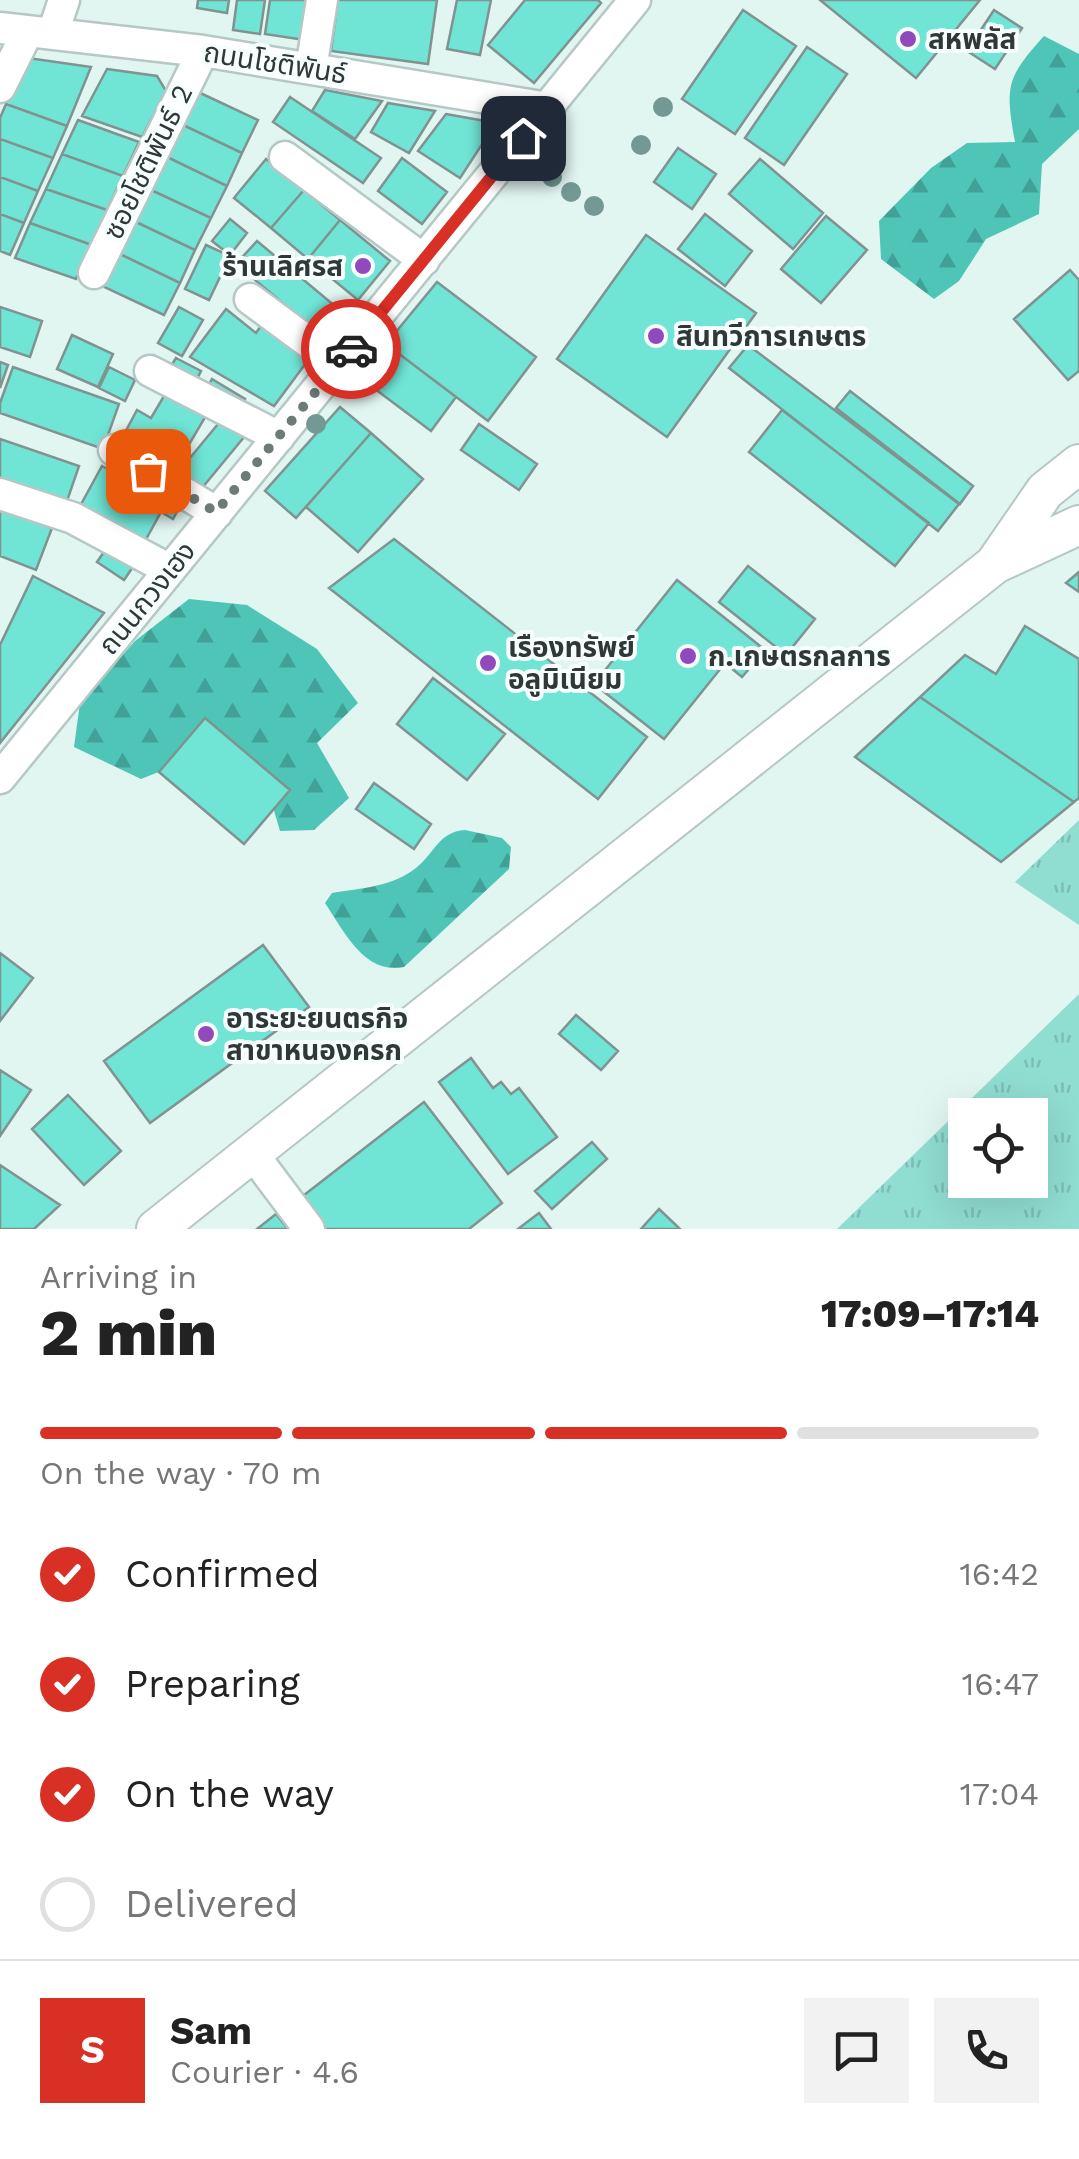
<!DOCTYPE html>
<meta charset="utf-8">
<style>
:root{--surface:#fff;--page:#f2f2f2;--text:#222;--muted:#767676;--line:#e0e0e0;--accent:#d93025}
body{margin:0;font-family:"Work Sans","Noto Sans Thai",sans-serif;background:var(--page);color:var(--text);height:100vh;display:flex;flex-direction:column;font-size:38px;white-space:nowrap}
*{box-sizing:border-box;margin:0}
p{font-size:32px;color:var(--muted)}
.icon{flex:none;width:55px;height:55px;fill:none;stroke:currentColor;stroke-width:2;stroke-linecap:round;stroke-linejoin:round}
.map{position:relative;height:1229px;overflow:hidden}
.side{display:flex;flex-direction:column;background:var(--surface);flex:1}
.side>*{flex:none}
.tools{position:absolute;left:948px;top:1098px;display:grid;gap:20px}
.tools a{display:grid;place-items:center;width:100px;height:100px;border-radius:0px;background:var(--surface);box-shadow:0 10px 40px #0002;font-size:50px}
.pin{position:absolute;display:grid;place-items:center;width:85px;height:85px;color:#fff;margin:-42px;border-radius:20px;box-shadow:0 5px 15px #0006}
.courier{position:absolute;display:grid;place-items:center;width:100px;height:100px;margin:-50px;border:8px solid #d93025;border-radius:50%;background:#fff;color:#222;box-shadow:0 2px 12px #0007}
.overview em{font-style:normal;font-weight:800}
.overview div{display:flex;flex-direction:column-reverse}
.overview{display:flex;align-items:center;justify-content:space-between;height:170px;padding:0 40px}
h1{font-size:65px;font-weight:800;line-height:75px}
.bar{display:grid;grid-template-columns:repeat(4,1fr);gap:15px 10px;align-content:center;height:120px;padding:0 40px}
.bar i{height:12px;border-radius:8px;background:var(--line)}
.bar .selected{background:var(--accent)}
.bar p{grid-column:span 4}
.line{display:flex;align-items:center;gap:25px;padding:0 40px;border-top:2px solid var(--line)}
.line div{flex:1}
.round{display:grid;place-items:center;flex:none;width:105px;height:105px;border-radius:0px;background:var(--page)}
ol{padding:0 40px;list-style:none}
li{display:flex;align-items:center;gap:30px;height:110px}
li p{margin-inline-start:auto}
li .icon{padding:10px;border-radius:50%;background:var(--accent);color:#fff;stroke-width:4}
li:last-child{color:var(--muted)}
li i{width:55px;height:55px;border:5px solid var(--line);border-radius:50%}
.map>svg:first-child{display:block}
.grass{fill:url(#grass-tufts);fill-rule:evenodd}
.forest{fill:url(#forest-firs)}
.building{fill:#70e4d5;stroke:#819390;stroke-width:2.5}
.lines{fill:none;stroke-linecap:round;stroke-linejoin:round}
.minor-casing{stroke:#b5c8c5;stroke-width:35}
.major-casing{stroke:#b5c8c5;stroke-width:42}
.minor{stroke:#fff;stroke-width:30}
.major{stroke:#fff;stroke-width:38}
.tree{fill:#749994}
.done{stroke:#6e7a78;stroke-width:10;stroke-dasharray:0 18}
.route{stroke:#d93025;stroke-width:12}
.poi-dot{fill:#9249bc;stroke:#f7fffe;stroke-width:4}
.labels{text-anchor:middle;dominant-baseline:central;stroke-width:8;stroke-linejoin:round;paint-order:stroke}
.poi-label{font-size:28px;font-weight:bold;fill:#303837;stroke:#f7fffe;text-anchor:start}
.street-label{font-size:28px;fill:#303837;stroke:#f7fffe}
</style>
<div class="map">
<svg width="1079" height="1229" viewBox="0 0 1079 1229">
<defs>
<pattern id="grass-tufts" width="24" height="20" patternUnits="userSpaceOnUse" patternTransform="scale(2.5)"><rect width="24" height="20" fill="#90ddd2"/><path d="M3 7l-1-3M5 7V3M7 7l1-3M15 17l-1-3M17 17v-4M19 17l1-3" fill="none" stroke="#7cbeb5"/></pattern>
<pattern id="forest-firs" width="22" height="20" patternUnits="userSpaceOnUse" patternTransform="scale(2.5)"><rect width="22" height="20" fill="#4ec5b7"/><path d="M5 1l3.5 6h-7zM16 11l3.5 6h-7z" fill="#41a196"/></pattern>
</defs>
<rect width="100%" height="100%" fill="#e1f5f1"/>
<!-- grass -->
<path class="grass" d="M 1079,820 L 1079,925 L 1015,882 Z
M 1079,994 L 1079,1229 L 837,1229 ZM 1030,1115 L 1030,1180 L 965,1180 L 965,1115 Z"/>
<!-- forest -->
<path class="forest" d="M 1044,36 L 1079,54 L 1079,129 L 1042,164 L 1039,214 L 986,239 L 959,281 L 934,299 L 881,259 L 879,221 L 931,168 L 967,143 L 1015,142 C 1005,87 1006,78 1044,36 Z
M 189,599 L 247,605 L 317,649 L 358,703 L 317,743 L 349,798 L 314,830 L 280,831 L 265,780 L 186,761 L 141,779 L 74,747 L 80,703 L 135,641 Z
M 465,830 L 502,838 L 511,847 L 509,869 L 404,967 C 364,975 344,931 325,903 L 332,893 C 361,888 392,887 416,868 C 435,853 438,832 465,830 Z"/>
<!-- building -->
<path class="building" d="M 198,0 L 229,0 L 227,13 L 197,8 Z
M 237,0 L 265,0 L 260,34 L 233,30 Z
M 270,0 L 311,0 L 305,40 L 265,34 Z
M 338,0 L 437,0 L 428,64 L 331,51 Z
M 457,0 L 491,0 L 480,55 L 447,49 Z
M 525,0 L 598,0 L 601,3 L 534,83 L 488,45 Z
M 820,0 L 980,0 L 916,78 Z
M 743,10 L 796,46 L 735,134 L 682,99 Z
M 994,10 L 1022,28 L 995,69 L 967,51 Z
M 807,47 L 847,74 L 784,165 L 745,138 Z
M 28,58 L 91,67 L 67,126 L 6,104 Z
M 107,69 L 157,76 L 166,91 L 142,137 L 82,116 Z
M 325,90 L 382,101 L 355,139 L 312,111 Z
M 196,91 L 258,120 L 242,153 L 181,124 Z
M 290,97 L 381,158 L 363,183 L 273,122 Z
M 388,103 L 435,111 L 409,153 L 371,132 Z
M 6,104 L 67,126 L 53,158 L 0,139 L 0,118 Z
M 446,114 L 496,123 L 460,178 L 418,151 Z
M 78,120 L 139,142 L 123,176 L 62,154 Z
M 181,124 L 242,153 L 227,186 L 165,156 Z
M 0,139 L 53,158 L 38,191 L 0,177 Z
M 678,148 L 716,174 L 692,209 L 654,182 Z
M 62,154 L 123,176 L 107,210 L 46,189 Z
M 165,156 L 227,186 L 211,218 L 149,189 Z
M 402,158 L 447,192 L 422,224 L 378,191 Z
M 266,159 L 304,190 L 271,228 L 234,198 Z
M 760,159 L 823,213 L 793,249 L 729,194 Z
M 0,177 L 38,191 L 24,223 L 0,214 Z
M 46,189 L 107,210 L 92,245 L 30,223 Z
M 149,189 L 211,218 L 195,250 L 134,221 Z
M 304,190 L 340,220 L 308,259 L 271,228 Z
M 0,214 L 24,223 L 10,255 L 0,251 Z
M 705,214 L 752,251 L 725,286 L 678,249 Z
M 826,216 L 867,250 L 821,303 L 781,269 Z
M 230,219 L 247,233 L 230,255 L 212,241 Z
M 340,220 L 390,261 L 358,300 L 308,259 Z
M 134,221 L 195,250 L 180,283 L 118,253 Z
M 30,223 L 92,245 L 76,279 L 15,258 Z
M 646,235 L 756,313 L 667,437 L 557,359 Z
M 257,241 L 342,312 L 322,336 L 236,264 Z
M 206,245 L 230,256 L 209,300 L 185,289 Z
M 118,253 L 180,283 L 164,315 L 102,286 Z
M 1070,270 L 1079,280 L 1079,371 L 1068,380 L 1014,319 Z
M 437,282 L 536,357 L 488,421 L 386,344 Z
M 0,307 L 42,321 L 30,357 L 0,347 Z
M 179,307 L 203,320 L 182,356 L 158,343 Z
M 226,309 L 256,333 L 265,320 L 312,355 L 274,406 L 190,357 Z
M 72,335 L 113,354 L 98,387 L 57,369 Z
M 386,344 L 456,397 L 431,431 L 359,377 Z
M 748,345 L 959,504 L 938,531 L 729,368 Z
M 176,358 L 201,371 L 194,385 L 168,371 Z
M 0,362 L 8,365 L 0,388 Z
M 13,367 L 119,404 L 103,449 L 0,413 L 0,403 Z
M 109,367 L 135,380 L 125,401 L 99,388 Z
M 212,379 L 245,399 L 240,407 L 207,388 Z
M 167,391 L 207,414 L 174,470 L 121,440 L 137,410 L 151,418 Z
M 850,391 L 973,486 L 960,504 L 836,408 Z
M 340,407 L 371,433 L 296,518 L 265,491 Z
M 782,410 L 929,523 L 895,566 L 749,452 Z
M 223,418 L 245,436 L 197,494 L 175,476 Z
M 479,424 L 537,464 L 519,490 L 461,450 Z
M 371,433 L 423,479 L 358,552 L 306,507 Z
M 0,439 L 79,466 L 66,504 L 0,480 Z
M 102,466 L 179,508 L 173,519 L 161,512 L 144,543 L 79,508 Z
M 0,509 L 52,528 L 36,570 L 0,556 Z
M 394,539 L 647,737 L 598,799 L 329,588 Z
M 108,546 L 135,564 L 124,580 L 97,562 Z
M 748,566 L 815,619 L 786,655 L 719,602 Z
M 1079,572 L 1079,592 L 1066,583 Z
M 33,576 L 104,613 L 0,743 L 0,645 Z
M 677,580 L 765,650 L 742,677 L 725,663 L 664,739 L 594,684 Z
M 1025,626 L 1079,659 L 1079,798 L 1074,802 L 920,697 L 965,655 L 996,674 Z
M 433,678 L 505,734 L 467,780 L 397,724 Z
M 920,697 L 1074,802 L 1001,862 L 855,757 Z
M 205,718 L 290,790 L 244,844 L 159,772 Z
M 374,783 L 431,824 L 414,849 L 356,809 Z
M 263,945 L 309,1007 L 150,1123 L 104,1061 Z
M 0,953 L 33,978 L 0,1021 Z
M 576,1015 L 618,1051 L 601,1070 L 559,1034 Z
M 471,1058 L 493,1088 L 501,1082 L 511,1094 L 519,1088 L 557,1137 L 508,1174 L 439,1082 Z
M 0,1070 L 31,1090 L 0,1136 Z
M 68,1095 L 121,1151 L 84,1185 L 32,1129 Z
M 424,1102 L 502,1203 L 469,1229 L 323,1229 L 299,1199 Z
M 592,1142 L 607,1159 L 552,1209 L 535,1191 Z
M 0,1165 L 60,1205 L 34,1229 L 0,1229 Z
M 659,1209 L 680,1229 L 641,1229 Z
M 539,1213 L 551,1229 L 518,1229 Z
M 276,1214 L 288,1229 L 257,1229 Z"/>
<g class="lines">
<defs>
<path id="minor" d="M 0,28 L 203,51 L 548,108
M 53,33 L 64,0
M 311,69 L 322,0
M 0,87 L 28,31
M 285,157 L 424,260
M 94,273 L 203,51
M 250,299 L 338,364
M 150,371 L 279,437
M 114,450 L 217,513
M 0,494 L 73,518 L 170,570
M 0,778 L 635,0
M 252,1153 L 309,1229"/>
<path id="major" d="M 996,562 L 1045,491 L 1079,464
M 156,1229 L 995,564 L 1079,525"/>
</defs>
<!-- minor casing -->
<use href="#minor" class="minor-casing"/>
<!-- major casing -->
<use href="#major" class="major-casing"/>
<!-- minor -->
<use href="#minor" class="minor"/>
<!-- major -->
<use href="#major" class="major"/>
</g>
<!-- trees -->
<g class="tree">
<circle cx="663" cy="107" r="10"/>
<circle cx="641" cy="145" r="10"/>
<circle cx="552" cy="177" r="10"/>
<circle cx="571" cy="192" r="10"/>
<circle cx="594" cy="206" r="10"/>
<circle cx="316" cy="424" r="10"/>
</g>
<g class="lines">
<!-- done -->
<path class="done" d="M 148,471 L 216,512 L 351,349"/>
<!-- route -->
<path class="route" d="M 351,349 L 523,138"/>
</g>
<!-- markers -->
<g class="poi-dot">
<circle cx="908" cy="39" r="10"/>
<circle cx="363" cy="266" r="10"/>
<circle cx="656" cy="336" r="10"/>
<circle cx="688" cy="656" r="10"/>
<circle cx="488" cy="663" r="10"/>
<circle cx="206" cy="1034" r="10"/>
</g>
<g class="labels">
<!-- poi labels -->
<g class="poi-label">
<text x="928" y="39">สหพลัส</text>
<text x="343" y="266" text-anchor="end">ร้านเลิศรส</text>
<text x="676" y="336">สินทวีการเกษตร</text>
<text x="508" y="647">เรืองทรัพย์<tspan x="508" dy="32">อลูมิเนียม</tspan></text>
<text x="708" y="656">ก.เกษตรกลการ</text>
<text x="226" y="1018">อาระยะยนตรกิจ<tspan x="226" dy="32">สาขาหนองครก</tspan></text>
</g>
<!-- street labels -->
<g class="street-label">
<text transform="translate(275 63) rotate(9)">ถนนโชติพันธ์</text>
<text transform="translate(148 162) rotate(-64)">ซอยโชติพันธ์ 2</text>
<text transform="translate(147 598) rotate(-51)">ถนนกวงเฮง</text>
</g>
</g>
</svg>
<div class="tools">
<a><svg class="icon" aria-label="locate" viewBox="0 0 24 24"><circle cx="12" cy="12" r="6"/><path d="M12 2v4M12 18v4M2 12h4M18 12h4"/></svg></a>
</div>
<div class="pin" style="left:148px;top:471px;background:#ea580c"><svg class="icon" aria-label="bag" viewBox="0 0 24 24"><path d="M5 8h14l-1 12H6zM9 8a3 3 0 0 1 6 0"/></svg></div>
<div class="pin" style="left:523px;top:138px;background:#1f2937"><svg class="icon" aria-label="home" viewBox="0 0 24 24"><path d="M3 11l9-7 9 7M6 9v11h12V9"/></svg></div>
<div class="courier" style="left:351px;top:349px"><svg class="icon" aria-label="car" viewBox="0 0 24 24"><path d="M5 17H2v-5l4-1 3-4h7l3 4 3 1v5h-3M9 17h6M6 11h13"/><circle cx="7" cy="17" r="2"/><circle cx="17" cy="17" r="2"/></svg></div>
</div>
<section class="side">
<div class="overview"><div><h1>2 min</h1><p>Arriving in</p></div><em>17:09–17:14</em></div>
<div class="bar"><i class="selected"></i><i class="selected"></i><i class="selected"></i><i></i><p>On the way · 70 m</p></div>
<ol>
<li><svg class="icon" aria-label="check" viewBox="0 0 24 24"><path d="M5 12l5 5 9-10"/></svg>Confirmed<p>16:42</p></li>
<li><svg class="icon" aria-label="check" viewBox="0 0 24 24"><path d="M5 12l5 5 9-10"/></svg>Preparing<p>16:47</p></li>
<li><svg class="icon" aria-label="check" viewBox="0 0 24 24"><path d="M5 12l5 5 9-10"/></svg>On the way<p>17:04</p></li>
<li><i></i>Delivered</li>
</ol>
<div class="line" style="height:180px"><b class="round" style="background:var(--accent);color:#fff">S</b><div><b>Sam</b><p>Courier · 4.6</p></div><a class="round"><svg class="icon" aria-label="chat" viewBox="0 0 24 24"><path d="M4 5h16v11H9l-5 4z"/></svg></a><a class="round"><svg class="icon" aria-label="phone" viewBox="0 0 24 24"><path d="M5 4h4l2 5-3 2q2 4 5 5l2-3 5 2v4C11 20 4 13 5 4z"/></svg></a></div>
</section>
